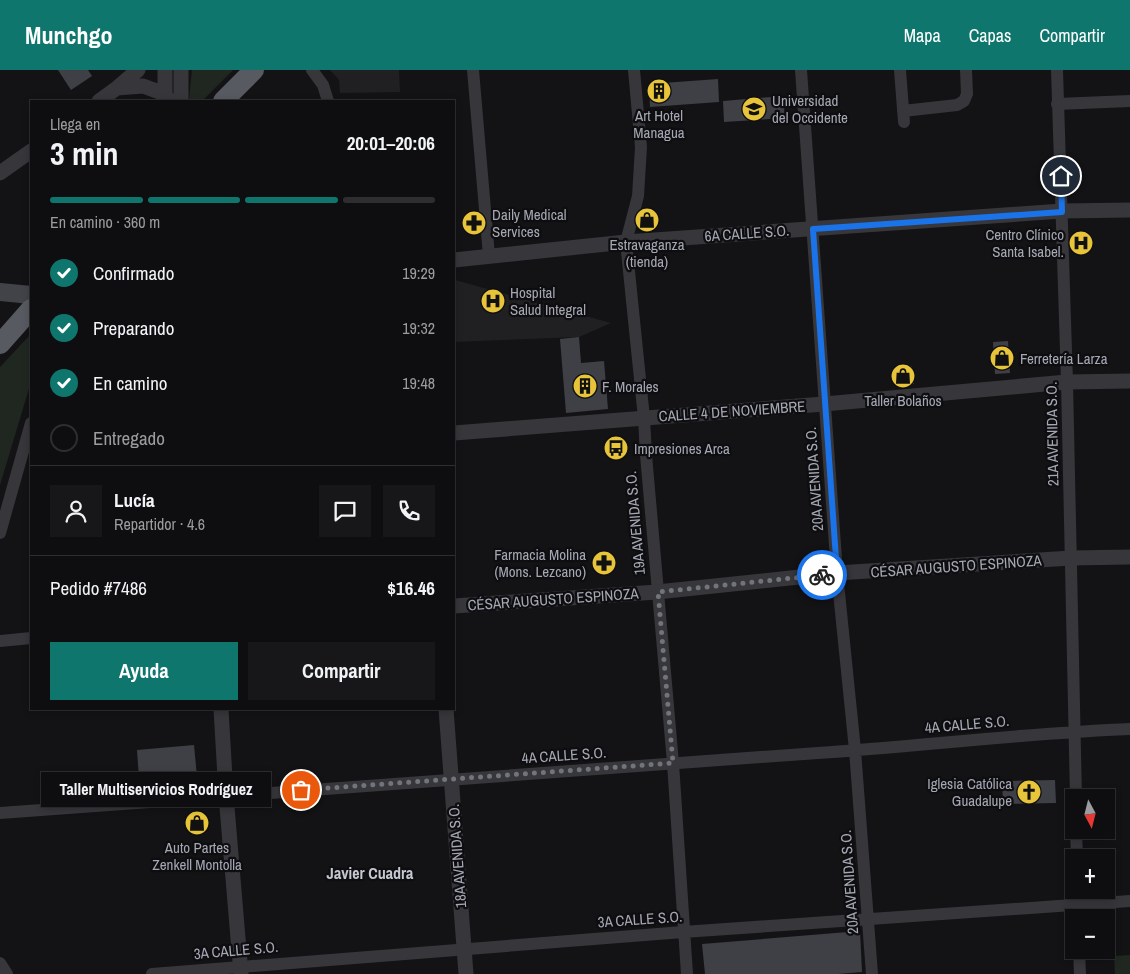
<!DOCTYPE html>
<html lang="es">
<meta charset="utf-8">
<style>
:root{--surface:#0e0e10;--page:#171719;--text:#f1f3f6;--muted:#9b9c9f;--line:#2e2e30;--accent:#0f766e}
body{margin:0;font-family:"Archivo Narrow",sans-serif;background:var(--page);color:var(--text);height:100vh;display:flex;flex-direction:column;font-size:19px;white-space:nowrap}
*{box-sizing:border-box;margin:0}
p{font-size:16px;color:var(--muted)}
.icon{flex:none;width:28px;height:28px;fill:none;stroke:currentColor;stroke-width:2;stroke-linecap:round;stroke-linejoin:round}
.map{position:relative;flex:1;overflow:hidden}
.details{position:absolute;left:30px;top:30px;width:425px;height:610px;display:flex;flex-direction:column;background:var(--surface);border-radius:0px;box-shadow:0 2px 8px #0003,0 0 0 1px var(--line)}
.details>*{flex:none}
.needle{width:32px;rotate:173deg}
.controls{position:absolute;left:1065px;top:719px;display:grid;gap:10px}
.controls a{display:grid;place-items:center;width:50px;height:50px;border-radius:0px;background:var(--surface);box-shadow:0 2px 8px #0003,0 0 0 1px var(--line);font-size:25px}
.pin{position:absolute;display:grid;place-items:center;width:42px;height:42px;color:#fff;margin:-21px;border:2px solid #fff;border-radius:50%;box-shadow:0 1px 5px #0007}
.courier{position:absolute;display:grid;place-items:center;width:50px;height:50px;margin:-25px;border:4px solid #1a73e8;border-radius:50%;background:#fff;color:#222;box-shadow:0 1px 6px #0007}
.bubble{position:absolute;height:35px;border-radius:0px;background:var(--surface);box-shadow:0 2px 8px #0003,0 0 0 1px var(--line);font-size:16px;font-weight:800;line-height:35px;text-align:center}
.head em{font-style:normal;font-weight:800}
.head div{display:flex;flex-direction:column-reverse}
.head{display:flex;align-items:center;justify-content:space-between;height:85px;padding:0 20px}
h1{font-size:32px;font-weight:800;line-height:38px}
.bar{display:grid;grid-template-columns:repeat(4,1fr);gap:8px 5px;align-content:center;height:60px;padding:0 20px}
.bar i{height:6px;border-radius:4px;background:var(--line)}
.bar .on{background:var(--accent)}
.bar p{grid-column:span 4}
.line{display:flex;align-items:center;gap:12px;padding:0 20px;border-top:1px solid var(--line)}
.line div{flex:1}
.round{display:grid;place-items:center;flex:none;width:52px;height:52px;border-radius:0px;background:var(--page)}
ol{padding:0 20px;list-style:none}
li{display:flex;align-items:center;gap:15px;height:55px}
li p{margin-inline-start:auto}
li .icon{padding:5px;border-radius:50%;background:var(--accent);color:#fff;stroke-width:4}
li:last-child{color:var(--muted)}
li i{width:28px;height:28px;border:2px solid var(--line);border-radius:50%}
.action{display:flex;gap:10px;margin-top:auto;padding:10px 20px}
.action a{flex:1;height:58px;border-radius:0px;background:var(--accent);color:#fff;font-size:20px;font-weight:800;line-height:58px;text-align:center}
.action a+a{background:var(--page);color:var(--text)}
header{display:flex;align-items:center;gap:30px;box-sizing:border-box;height:70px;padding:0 25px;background:var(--accent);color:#fff}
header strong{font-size:24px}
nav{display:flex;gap:28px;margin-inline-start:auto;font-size:18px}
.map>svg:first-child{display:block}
.built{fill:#201f22}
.green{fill:#202721}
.building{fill:#3f4045}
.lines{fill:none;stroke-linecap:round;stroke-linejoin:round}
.minor{stroke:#36363b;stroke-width:12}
.tertiary{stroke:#36363b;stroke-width:15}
.secondary{stroke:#424349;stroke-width:18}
.trunk{stroke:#585a61;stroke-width:20}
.done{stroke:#72747c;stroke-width:5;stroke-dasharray:0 9}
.route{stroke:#1a73e8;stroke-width:6}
.labels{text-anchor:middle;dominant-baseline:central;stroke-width:4.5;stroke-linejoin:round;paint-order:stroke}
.poi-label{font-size:15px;fill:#a5a8b4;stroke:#0e0e10;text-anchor:start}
.street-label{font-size:15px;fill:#a5a8b4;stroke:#0e0e10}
.neighbourhood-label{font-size:16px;font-weight:bold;fill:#c6c8d1;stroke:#0e0e10}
</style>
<header>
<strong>Munchgo</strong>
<nav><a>Mapa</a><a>Capas</a><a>Compartir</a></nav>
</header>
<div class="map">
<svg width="1130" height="904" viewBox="0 0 1130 904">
<rect width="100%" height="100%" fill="#131315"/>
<!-- built -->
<path class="built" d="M 330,0 L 399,0 L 400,22 L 340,23 L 339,10 Z
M 454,210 L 455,210 L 611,253 L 579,267 L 454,272 Z"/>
<!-- green -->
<path class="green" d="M 192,0 L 233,0 L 202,31 L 195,31 L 189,29 Z
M 31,264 L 31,312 L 0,415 L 0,297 Z
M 1130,885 L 1130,904 L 1115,904 L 1114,886 Z"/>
<!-- building -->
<path class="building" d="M 58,0 L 88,0 L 92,6 L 71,20 Z
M 718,9 L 719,32 L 650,37 L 649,14 Z
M 783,26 L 785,48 L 724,52 L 723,31 Z
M 579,267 L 581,293 L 604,291 L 608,339 L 566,343 L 560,269 Z
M 1008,271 L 1010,303 L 995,304 L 993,272 Z
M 912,296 L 914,314 L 895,316 L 893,298 Z
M 194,675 L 198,717 L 140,722 L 137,680 Z
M 1055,710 L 1056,733 L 1003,734 L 1002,711 Z
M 860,861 L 862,902 L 838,904 L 705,904 L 702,874 Z"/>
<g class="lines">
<!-- minor -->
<path class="minor" d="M 312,0 L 323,15 L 328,31
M 473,0 L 489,186
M 634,0 L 641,77 L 638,126 L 626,172 L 644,348 L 646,385 L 673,693 L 687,904
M 801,0 L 837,503 L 855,680 L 872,904
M 900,0 L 904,52
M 1057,0 L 1067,312 L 1076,728
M 1057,34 L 1130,31
M 903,41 L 957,35 L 964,31 L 967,24 L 966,0
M 0,463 L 31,353
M 0,571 L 31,568
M 0,743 C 272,722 545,702 818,683 C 922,676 1026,663 1130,659
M 1076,760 L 1077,788
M 1077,820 L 1078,848
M 1079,880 L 1080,904
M 0,893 L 7,904
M 152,904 L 683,862 L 1130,831"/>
<!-- tertiary -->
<path class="tertiary" d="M 165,0 L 165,24 L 168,30
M 181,0 L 181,31
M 117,18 L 143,16 L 165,24
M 99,31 L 117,18 L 138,0
M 0,103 L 31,81
M 454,190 L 626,172 L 1062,141 L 1130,140
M 454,363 L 824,334 L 1067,312 L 1130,311
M 454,536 L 657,522 L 837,503 L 1071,488 L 1130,487
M 221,639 L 226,725 L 241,904
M 446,639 L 466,904"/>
<!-- secondary -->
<path class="secondary" d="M 0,222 L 31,225"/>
<!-- trunk -->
<path class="trunk" d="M 223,31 L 254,0
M 0,274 L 31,239"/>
</g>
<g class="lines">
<!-- done -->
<path class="done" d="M 301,720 L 673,693 L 658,522 L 822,505"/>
<!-- route -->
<path class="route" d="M 822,505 L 837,503 L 813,159 L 1062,142 L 1061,106"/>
</g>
<!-- icons -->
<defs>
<symbol id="building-disc" viewBox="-11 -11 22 22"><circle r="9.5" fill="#e7c439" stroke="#0e0e10"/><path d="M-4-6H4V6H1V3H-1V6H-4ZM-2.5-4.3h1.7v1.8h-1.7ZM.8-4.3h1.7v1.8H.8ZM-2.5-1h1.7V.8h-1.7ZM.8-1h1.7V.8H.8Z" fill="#111"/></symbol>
<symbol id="university-disc" viewBox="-11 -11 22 22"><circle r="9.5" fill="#e7c439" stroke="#0e0e10"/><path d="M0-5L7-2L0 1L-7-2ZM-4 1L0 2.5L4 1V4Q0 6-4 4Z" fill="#111"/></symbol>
<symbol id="shop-disc" viewBox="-11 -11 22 22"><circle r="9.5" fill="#e7c439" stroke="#0e0e10"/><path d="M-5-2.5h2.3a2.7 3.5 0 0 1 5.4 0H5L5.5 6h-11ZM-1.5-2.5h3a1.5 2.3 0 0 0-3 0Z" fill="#111"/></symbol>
<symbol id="pharmacy-disc" viewBox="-11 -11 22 22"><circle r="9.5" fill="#e7c439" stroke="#0e0e10"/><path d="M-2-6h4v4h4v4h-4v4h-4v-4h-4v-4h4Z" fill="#111"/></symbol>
<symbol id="hospital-disc" viewBox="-11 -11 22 22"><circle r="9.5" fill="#e7c439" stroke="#0e0e10"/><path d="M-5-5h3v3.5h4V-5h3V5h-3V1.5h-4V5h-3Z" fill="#111"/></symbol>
<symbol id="bus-disc" viewBox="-11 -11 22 22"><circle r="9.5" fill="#e7c439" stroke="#0e0e10"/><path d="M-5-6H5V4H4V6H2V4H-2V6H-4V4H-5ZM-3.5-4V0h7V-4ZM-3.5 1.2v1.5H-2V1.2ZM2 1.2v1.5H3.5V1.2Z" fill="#111"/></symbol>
<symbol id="church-disc" viewBox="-11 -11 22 22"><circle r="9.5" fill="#e7c439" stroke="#0e0e10"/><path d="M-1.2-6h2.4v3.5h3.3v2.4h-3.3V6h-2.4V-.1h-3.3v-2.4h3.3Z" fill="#111"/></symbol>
</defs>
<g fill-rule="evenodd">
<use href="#building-disc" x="645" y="7" width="28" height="28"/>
<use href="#university-disc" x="740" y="25" width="28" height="28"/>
<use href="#shop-disc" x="633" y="136" width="28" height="28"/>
<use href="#pharmacy-disc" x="460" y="139" width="28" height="28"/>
<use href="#hospital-disc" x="1067" y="159" width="28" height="28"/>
<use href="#hospital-disc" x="479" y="217" width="28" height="28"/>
<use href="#shop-disc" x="988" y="274" width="28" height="28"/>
<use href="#shop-disc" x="889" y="292" width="28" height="28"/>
<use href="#building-disc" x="571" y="302" width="28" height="28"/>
<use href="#bus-disc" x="602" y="364" width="28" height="28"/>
<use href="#pharmacy-disc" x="590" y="479" width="28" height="28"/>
<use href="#church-disc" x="1015" y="708" width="28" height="28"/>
<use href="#shop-disc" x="183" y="739" width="28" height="28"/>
</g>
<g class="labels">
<!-- poi labels -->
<g class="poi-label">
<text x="772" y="30">Universidad<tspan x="772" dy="17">del Occidente</tspan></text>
<text x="659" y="45" text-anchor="middle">Art Hotel<tspan x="659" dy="17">Managua</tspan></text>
<text x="492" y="144">Daily Medical<tspan x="492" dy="17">Services</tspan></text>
<text x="1064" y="164" text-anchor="end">Centro Clínico<tspan x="1064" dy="17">Santa Isabel.</tspan></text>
<text x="647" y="174" text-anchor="middle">Estravaganza<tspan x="647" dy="17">(tienda)</tspan></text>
<text x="510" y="222">Hospital<tspan x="510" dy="17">Salud Integral</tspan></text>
<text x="1020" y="288">Ferretería Larza</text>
<text x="602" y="316">F. Morales</text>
<text x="903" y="330" text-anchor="middle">Taller Bolaños</text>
<text x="634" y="378">Impresiones Arca</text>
<text x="586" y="484" text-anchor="end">Farmacia Molina<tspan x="586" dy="17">(Mons. Lezcano)</tspan></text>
<text x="1012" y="713" text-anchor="end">Iglesia Católica<tspan x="1012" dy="17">Guadalupe</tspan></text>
<text x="197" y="777" text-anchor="middle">Auto Partes<tspan x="197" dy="17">Zenkell Montolla</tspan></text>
</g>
<!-- street labels -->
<g class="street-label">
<text transform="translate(747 163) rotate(-4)">6A CALLE S.O.</text>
<text transform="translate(732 341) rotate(-4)">CALLE 4 DE NOVIEMBRE</text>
<text transform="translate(1052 364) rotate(-91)">21A AVENIDA S.O.</text>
<text transform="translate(814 409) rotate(-94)">20A AVENIDA S.O.</text>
<text transform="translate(635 453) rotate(-95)">19A AVENIDA S.O.</text>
<text transform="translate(956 496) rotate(-4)">CÉSAR AUGUSTO ESPINOZA</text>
<text transform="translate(553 529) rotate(-4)">CÉSAR AUGUSTO ESPINOZA</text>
<text transform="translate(967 654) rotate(-5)">4A CALLE S.O.</text>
<text transform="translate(564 685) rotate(-4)">4A CALLE S.O.</text>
<text transform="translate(457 786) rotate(-94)">18A AVENIDA S.O.</text>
<text transform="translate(849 812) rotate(-94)">20A AVENIDA S.O.</text>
<text transform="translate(640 849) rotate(-4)">3A CALLE S.O.</text>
<text transform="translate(236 880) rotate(-5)">3A CALLE S.O.</text>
</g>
<!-- neighbourhood labels -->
<g class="neighbourhood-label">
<text x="370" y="803">Javier Cuadra</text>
</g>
</g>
</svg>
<div class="controls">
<a><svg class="needle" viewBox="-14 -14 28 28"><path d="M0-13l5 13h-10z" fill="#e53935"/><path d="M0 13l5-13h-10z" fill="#9b9c9f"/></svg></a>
<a>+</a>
<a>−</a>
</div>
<div class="pin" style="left:301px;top:720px;background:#ea580c"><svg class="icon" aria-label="bag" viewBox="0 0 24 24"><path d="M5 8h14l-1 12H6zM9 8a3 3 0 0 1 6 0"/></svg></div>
<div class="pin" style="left:1061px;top:106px;background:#1f2937"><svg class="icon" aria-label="home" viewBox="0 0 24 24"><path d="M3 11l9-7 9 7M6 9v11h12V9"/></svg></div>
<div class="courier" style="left:822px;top:505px"><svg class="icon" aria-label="bike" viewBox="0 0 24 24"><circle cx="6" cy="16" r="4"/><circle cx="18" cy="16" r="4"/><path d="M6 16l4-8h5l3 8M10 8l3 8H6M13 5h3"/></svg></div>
<div class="bubble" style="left:41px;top:702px;width:230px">Taller Multiservicios Rodríguez</div>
<section class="details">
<div class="head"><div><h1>3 min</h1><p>Llega en</p></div><em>20:01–20:06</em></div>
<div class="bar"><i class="on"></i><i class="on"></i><i class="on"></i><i></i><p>En camino · 360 m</p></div>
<ol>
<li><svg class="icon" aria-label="check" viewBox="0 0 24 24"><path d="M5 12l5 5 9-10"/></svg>Confirmado<p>19:29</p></li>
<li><svg class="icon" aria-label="check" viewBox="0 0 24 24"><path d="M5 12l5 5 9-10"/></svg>Preparando<p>19:32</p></li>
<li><svg class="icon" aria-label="check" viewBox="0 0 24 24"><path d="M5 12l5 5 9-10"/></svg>En camino<p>19:48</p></li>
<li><i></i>Entregado</li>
</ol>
<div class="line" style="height:90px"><a class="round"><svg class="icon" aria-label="person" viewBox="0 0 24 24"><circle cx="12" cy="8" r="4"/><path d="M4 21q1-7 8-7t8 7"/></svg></a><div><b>Lucía</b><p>Repartidor · 4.6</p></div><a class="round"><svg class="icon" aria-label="chat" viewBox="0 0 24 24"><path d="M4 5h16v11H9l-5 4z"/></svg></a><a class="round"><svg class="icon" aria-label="phone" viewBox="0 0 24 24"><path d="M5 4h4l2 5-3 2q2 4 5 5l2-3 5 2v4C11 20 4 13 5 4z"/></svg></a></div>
<div class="line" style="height:65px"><div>Pedido #7486</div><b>$16.46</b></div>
<div class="action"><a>Ayuda</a><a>Compartir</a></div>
</section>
</div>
